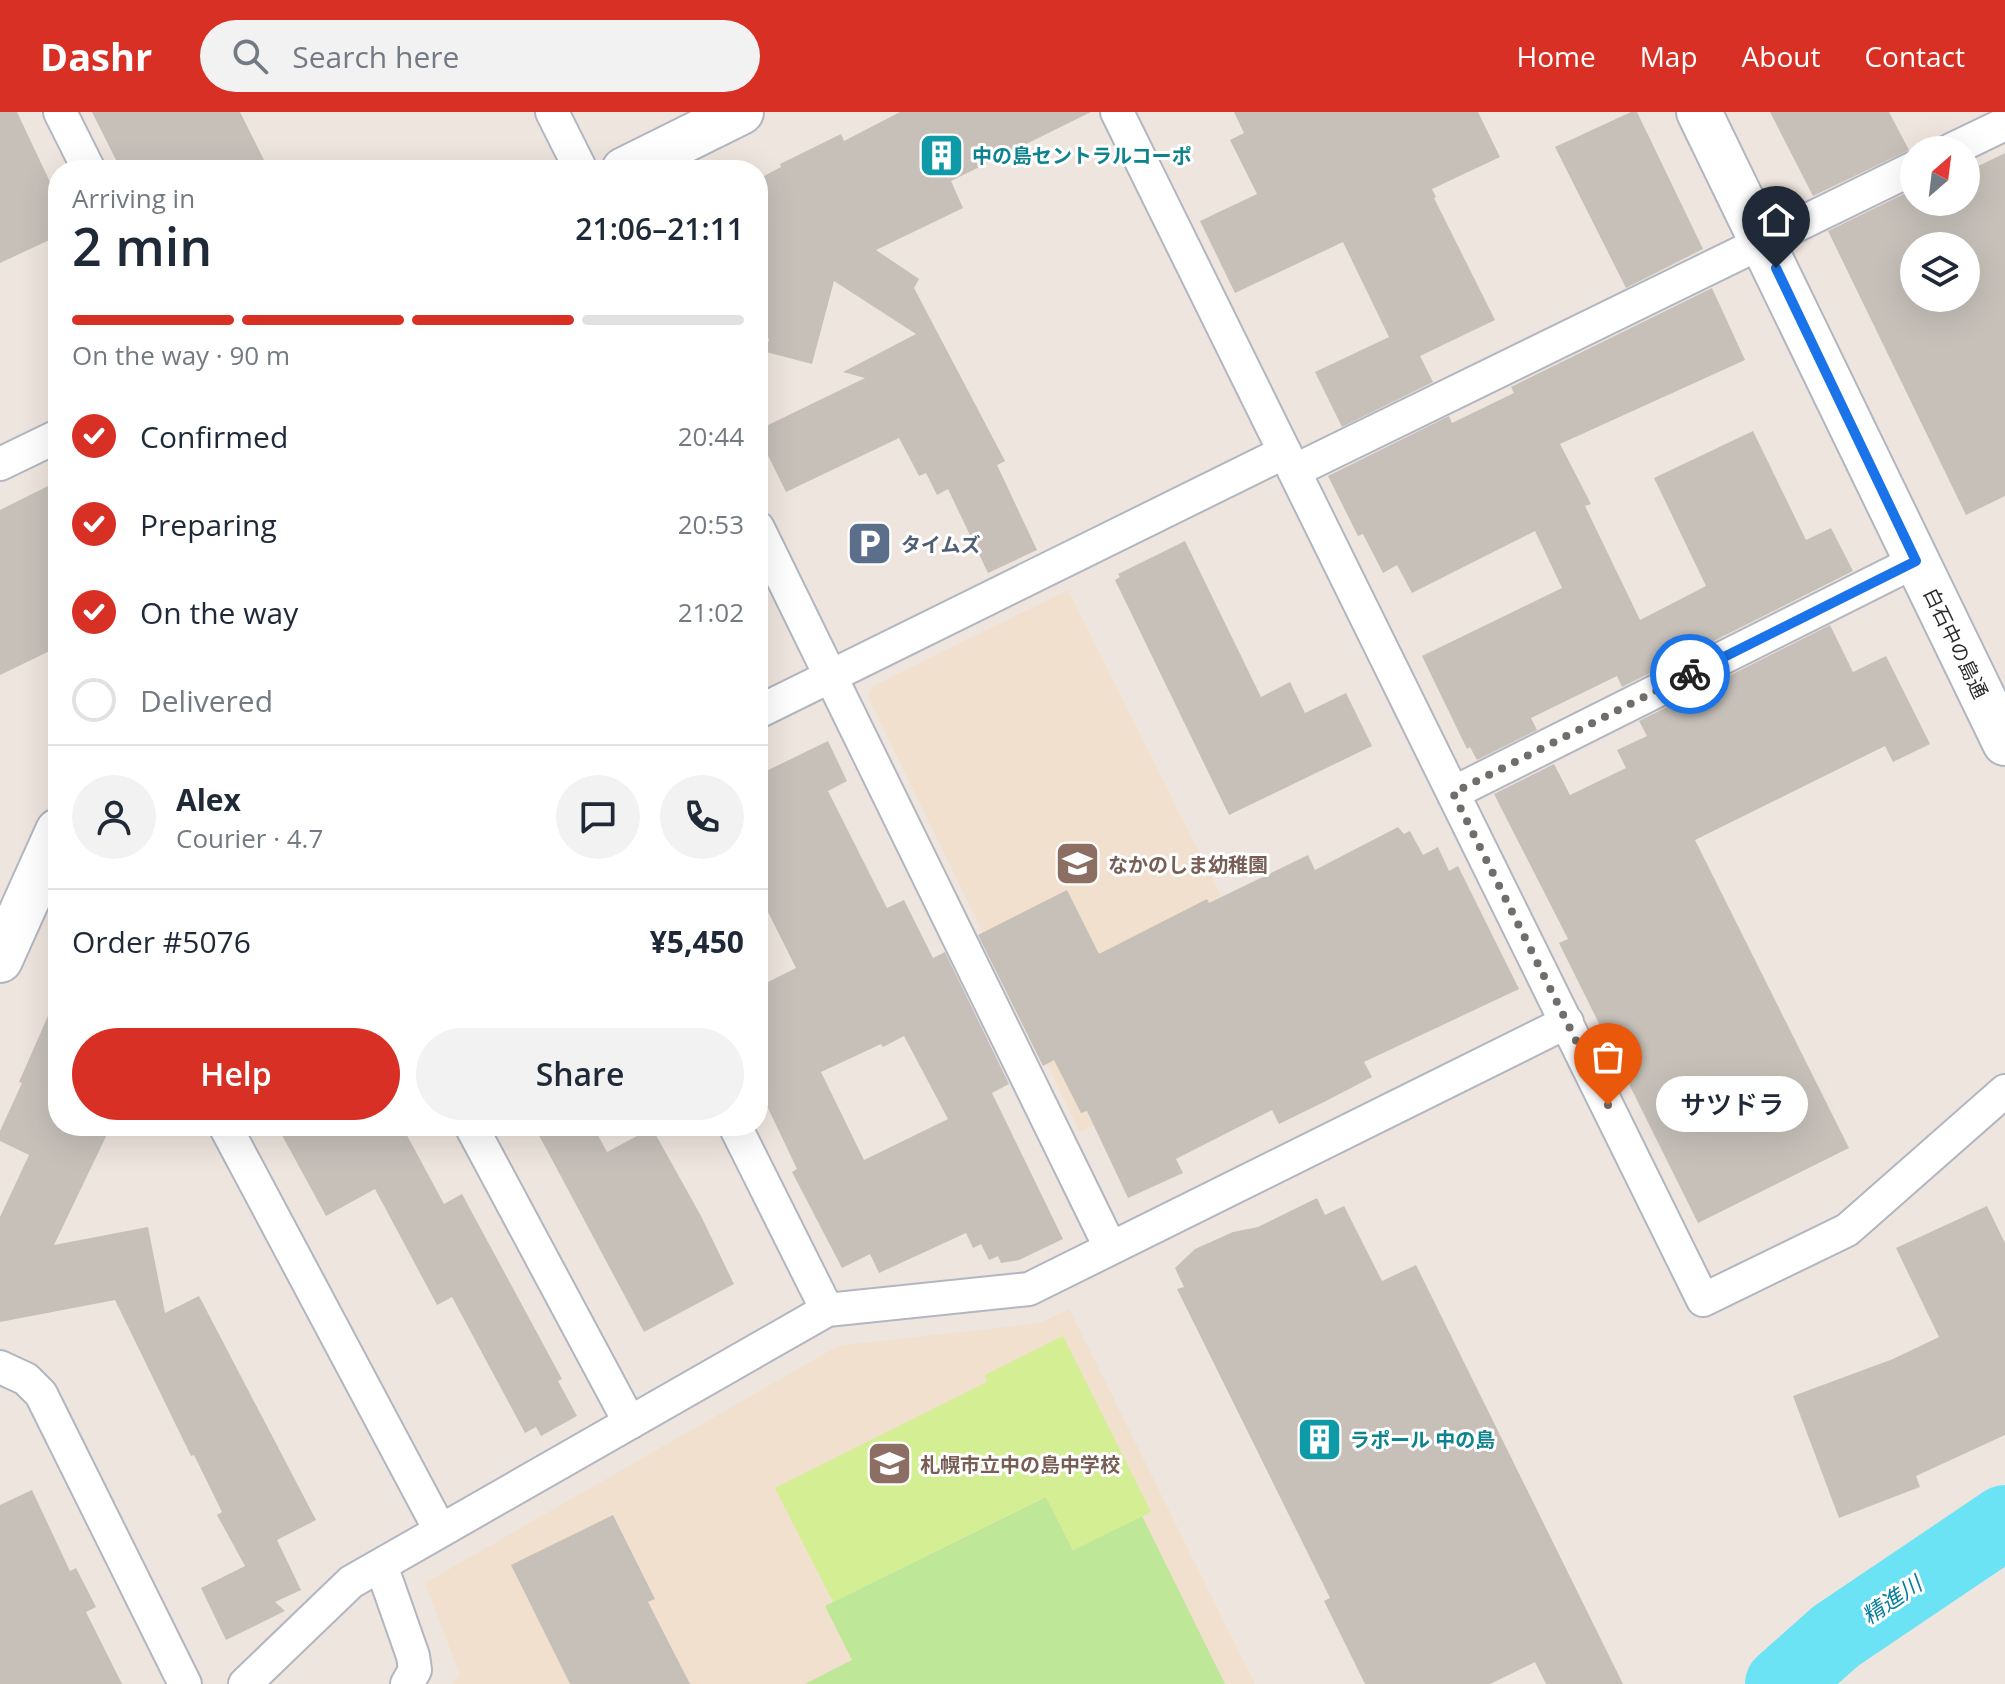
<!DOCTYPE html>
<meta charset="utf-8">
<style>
:root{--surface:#fff;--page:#f2f2f3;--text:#1f2937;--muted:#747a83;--line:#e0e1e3;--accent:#d93025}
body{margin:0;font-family:"Open Sans","Noto Sans JP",sans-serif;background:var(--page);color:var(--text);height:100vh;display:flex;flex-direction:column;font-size:30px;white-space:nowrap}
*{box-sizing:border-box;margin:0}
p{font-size:26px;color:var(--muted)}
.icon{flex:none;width:44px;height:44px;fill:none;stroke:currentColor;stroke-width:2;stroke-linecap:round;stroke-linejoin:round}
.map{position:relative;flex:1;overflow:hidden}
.sheet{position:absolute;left:48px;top:48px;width:720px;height:976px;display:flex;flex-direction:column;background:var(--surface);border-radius:32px;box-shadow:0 8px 32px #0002}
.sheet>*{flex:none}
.needle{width:52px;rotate:28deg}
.tools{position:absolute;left:1900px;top:24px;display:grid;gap:16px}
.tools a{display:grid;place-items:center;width:80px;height:80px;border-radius:50%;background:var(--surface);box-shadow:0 8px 32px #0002;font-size:40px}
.pin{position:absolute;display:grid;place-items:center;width:68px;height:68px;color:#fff;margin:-82px -34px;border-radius:50% 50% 50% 0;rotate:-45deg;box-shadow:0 0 8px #0007}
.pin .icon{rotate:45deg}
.courier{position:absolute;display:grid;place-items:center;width:80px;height:80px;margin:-40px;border:6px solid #1a73e8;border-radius:50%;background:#fff;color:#222;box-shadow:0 2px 10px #0007}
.bubble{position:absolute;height:56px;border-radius:28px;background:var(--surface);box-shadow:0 8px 32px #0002;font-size:26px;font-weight:600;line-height:56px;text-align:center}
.head em{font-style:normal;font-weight:600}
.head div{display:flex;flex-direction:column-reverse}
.head{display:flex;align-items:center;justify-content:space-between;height:136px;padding:0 24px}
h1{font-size:52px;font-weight:600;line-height:60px}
.bar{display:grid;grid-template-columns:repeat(4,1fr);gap:12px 8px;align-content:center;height:96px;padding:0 24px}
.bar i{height:10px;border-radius:6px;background:var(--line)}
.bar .on{background:var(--accent)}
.bar p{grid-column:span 4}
.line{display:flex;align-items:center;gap:20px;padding:0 24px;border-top:2px solid var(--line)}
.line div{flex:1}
.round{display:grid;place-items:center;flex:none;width:84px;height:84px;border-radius:42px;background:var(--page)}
ol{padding:0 24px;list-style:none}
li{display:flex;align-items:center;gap:24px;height:88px}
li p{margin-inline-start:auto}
li .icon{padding:8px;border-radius:50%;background:var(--accent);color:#fff;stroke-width:4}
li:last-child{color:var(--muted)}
li i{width:44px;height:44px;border:4px solid var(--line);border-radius:50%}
.button{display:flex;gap:16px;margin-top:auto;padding:16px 24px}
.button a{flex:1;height:92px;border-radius:48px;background:var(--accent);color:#fff;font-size:32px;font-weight:600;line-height:92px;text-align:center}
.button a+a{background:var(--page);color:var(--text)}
header{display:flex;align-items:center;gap:48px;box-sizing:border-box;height:112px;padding:0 40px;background:var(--accent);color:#fff}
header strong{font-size:38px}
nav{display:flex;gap:44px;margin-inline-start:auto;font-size:28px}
.search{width:560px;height:72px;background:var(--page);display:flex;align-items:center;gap:20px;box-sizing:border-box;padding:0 28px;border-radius:44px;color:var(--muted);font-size:30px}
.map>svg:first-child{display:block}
.education{fill:#f0e0cd}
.green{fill:#bee798}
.pitch{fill:#d4ef93}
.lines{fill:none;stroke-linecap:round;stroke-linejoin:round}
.river{stroke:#6ce3f5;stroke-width:74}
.building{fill:#c6c0b9;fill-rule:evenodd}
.street-casing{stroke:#b2b6c0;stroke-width:36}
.secondary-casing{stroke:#b2b6c0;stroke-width:48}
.street{stroke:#fff;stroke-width:32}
.secondary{stroke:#fff;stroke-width:44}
.done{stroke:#706d6a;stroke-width:8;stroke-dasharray:0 14.4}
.route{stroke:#1a73e8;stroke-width:10}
.labels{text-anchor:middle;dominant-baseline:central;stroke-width:6;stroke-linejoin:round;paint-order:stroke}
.culture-label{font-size:20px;font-weight:bold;fill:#0d838f;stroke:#fff;text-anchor:start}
.service-label{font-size:20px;font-weight:bold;fill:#4e5e75;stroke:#fff;text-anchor:start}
.street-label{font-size:20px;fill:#2c2c2c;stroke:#fff}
.education-label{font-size:20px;font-weight:bold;fill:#785e54;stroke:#fff;text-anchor:start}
.water-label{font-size:22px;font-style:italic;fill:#087e9e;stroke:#fff}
</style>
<header>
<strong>Dashr</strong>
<div class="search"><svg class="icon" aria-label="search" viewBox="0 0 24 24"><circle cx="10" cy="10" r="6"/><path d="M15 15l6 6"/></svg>Search here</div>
<nav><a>Home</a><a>Map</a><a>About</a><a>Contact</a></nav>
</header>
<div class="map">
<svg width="2005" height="1572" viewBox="0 0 2005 1572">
<rect width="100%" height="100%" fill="#eee5de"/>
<!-- education -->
<path class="education" d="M 1068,478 L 1288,919 L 1080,1020 L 868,585 L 873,574 Z
M 1069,1197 L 1255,1572 L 453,1572 L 460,1563 L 425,1471 L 838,1234 L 1040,1211 Z"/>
<!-- green -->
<path class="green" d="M 1046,1385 L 1073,1438 L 1142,1404 L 1225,1572 L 805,1572 L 852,1548 L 825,1494 Z"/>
<!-- pitch -->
<path class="pitch" d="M 1063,1224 L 1151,1400 L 1073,1438 L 1046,1385 L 833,1490 L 775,1376 L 987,1270 L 985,1263 Z"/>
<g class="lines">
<!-- river -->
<path class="river" d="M 1782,1572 L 1836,1524 L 2005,1410"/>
</g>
<!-- building -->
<path class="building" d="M 0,0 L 17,0 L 58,87 L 58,124 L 0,151 Z
M 92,0 L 240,0 L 269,58 L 121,58 Z
M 900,0 L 1091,0 L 951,69 L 963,96 L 876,138 L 919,167 L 914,176 L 1005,349 L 997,353 L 1037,438 L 988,461 L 948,377 L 937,383 L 926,361 L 919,364 L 899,326 L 786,380 L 758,323 L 758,318 L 865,266 L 843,260 L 916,222 L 834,169 L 812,252 L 766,240 L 769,227 L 758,224 L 758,67 L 781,55 L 780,52 L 841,22 L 844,29 Z
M 1234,0 L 1478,0 L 1500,45 L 1432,77 L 1436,85 L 1434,86 L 1495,208 L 1420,244 L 1433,270 L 1342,315 L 1315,260 L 1389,225 L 1343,130 L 1235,181 L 1200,109 L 1257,82 L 1230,28 L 1244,21 Z
M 1631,0 L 1637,0 L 1703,137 L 1626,176 L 1555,35 Z
M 1770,0 L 1889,0 L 1909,38 L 1813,84 Z
M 2005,41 L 2005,384 L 1966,403 L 1828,119 L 1914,77 L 1914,90 L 1966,90 L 1966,60 ZM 1914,134 L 1966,134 L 1966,186 L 1914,186 Z
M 1712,176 L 1745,248 L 1560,332 L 1591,392 L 1585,394 L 1640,508 L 1706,474 L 1654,366 L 1753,319 L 1806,428 L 1831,416 L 1853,459 L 1622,575 L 1617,564 L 1531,606 L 1537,618 L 1477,648 L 1470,635 L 1467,637 L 1422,544 L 1562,476 L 1535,419 L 1412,481 L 1397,453 L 1383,461 L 1363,422 L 1358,424 L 1328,364 L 1449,304 L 1452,311 L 1514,281 L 1511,275 Z
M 58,369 L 58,535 L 0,563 L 0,398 Z
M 1185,429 L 1261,585 L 1290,570 L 1305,601 L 1346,581 L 1372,634 L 1229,703 L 1115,468 L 1120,465 L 1118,462 Z
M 1830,513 L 1853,560 L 1886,544 L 1930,632 L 1893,650 L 1885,634 L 1695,728 L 1849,1036 L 1698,1111 L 1559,831 L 1568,827 L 1494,682 L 1554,652 L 1570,683 L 1626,656 L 1617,638 L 1647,624 L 1639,609 Z
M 828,629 L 847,669 L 828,679 L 887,796 L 904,788 L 933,846 L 945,840 L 1009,972 L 992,981 L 1063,1127 L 1019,1148 L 1001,1151 L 998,1144 L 989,1148 L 981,1132 L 973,1136 L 966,1121 L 879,1161 L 870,1142 L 842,1156 L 792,1060 L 797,1057 L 758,975 L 758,875 L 796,856 L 758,780 L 758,663 ZM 904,924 L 948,1007 L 864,1048 L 821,960 L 881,932 L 883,935 Z
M 1398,715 L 1404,722 L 1410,719 L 1423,743 L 1438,735 L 1449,759 L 1458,754 L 1519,877 L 1364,950 L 1372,965 L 1326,989 L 1279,1012 L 1272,998 L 1176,1047 L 1183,1061 L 1128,1086 L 1087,999 L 1081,1001 L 1054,948 L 1043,954 L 978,823 L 1067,778 L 1099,842 L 1207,787 L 1209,791 L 1308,743 L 1315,758 Z
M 58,881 L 58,1014 L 111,1014 L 54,1133 L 148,1115 L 165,1201 L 199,1184 L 316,1408 L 277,1428 L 301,1478 L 275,1490 L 285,1499 L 226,1528 L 201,1476 L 245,1454 L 217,1403 L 222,1400 L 194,1343 L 191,1344 L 115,1188 L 0,1210 L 0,1105 L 29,1043 L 0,1029 L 0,1019 L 22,971 L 19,970 Z
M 277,1014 L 402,1014 L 444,1092 L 462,1082 L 562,1267 L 558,1269 L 577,1304 L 541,1324 L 536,1315 L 525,1321 L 452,1185 L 437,1193 L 375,1077 L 326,1104 Z
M 534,1014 L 593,1014 L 607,1040 L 652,1016 L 701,1104 L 734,1172 L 644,1220 Z
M 1317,1086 L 1325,1103 L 1344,1094 L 1382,1169 L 1416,1153 L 1623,1572 L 1546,1572 L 1535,1550 L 1490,1572 L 1365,1572 L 1324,1489 L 1330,1486 L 1177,1177 L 1184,1175 L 1175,1156 L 1195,1137 L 1233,1120 L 1258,1115 Z
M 1987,1094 L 2005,1131 L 2005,1323 L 1916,1364 L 1920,1375 L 1839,1406 L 1793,1284 L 1893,1247 L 1939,1225 L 1896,1136 Z
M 32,1378 L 70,1459 L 76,1456 L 96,1495 L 86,1500 L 122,1572 L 0,1572 L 0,1393 Z
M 613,1403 L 655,1487 L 648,1490 L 690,1572 L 570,1572 L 511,1453 Z"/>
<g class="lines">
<defs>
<path id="street" d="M 60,0 L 89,58
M 552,0 L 581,58
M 1117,0 L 1703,1188 L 1847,1118 L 2005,979
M 1951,38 L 2005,12
M 0,352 L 58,324
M 1294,359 L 1914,56
M 758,416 L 1110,1135
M 758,600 L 1285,340
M 1453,681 L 1916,449
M 225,1014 L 440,1418
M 471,1014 L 630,1311
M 735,1014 L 827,1198
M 0,1255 L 26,1267 L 41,1282 L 185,1572
M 381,1453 L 413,1544 L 415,1558 L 407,1572
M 245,1572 L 351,1470 L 827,1198 L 1029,1177 L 1567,910"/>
<path id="secondary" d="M 1699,0 L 2005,631
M 624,58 L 741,0
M 0,848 L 58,719"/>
</defs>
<!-- street casing -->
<use href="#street" class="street-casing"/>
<!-- secondary casing -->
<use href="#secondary" class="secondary-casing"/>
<!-- street -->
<use href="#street" class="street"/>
<!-- secondary -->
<use href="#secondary" class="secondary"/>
</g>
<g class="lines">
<!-- done -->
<path class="done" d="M 1608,993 L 1453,681 L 1690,562"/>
<!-- route -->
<path class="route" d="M 1690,562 L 1916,449 L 1776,156"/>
</g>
<!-- icons -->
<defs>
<symbol id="building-square" viewBox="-11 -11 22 22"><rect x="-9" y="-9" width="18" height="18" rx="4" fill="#0f9aa8" stroke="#fff"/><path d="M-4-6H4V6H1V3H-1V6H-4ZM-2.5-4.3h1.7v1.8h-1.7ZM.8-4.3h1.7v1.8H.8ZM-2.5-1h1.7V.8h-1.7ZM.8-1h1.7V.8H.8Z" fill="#fff"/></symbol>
<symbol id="parking-square" viewBox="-11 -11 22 22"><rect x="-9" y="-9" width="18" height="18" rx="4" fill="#5c6f8a" stroke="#fff"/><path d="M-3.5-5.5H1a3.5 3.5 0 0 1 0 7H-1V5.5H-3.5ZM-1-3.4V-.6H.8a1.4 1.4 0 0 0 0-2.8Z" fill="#fff"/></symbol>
<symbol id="school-square" viewBox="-11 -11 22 22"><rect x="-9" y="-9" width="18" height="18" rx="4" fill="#8d6e63" stroke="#fff"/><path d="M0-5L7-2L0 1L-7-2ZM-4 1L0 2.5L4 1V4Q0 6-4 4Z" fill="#fff"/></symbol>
</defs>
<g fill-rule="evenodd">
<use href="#building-square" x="916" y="18" width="51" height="51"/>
<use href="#parking-square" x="844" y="406" width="51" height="51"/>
<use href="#school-square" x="1052" y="726" width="51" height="51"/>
<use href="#building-square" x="1294" y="1302" width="51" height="51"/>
<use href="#school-square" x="864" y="1326" width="51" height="51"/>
</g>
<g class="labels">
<!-- culture labels -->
<g class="culture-label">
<text x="972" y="43">中の島セントラルコーポ</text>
<text x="1350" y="1327">ラポール 中の島</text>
</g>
<!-- service labels -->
<g class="service-label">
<text x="901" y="432">タイムズ</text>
</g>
<!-- street labels -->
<g class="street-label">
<text transform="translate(1956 531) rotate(64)">白石中の島通</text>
</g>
<!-- education labels -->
<g class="education-label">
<text x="1108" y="752">なかのしま幼稚園</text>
<text x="920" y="1352">札幌市立中の島中学校</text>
</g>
<!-- water labels -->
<g class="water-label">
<text transform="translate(1891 1487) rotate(-34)">精進川</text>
</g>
</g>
</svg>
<div class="tools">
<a><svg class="needle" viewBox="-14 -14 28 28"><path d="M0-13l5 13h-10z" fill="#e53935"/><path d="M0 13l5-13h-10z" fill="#747a83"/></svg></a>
<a><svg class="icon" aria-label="layers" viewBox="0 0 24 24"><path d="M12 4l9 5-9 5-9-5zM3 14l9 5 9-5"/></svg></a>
</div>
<div class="pin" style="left:1608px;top:993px;background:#ea580c"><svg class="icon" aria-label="bag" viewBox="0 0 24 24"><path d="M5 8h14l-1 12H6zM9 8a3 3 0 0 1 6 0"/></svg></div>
<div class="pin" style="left:1776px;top:156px;background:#1f2937"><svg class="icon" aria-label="home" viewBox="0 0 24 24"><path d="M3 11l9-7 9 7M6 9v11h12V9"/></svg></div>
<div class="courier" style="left:1690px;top:562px"><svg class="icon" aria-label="bike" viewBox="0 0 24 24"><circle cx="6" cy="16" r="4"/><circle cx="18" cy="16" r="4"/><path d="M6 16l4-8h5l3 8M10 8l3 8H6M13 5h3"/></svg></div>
<div class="bubble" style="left:1656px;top:964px;width:152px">サツドラ</div>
<section class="sheet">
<div class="head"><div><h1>2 min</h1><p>Arriving in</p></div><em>21:06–21:11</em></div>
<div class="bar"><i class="on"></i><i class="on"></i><i class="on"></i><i></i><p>On the way · 90 m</p></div>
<ol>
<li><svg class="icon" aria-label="check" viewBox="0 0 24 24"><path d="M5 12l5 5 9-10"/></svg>Confirmed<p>20:44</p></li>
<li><svg class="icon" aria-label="check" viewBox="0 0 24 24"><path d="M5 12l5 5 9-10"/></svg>Preparing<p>20:53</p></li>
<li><svg class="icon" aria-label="check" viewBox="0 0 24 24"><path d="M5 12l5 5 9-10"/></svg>On the way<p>21:02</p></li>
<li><i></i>Delivered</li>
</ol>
<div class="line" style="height:144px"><a class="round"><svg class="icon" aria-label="person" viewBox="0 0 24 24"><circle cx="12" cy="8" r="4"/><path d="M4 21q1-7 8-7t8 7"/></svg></a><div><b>Alex</b><p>Courier · 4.7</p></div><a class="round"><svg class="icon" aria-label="chat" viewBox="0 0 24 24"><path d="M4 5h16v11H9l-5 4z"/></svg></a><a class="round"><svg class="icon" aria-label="phone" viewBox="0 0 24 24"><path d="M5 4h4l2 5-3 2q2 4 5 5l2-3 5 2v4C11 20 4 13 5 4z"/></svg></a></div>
<div class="line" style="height:104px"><div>Order #5076</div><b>¥5,450</b></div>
<div class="button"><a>Help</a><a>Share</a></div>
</section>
</div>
